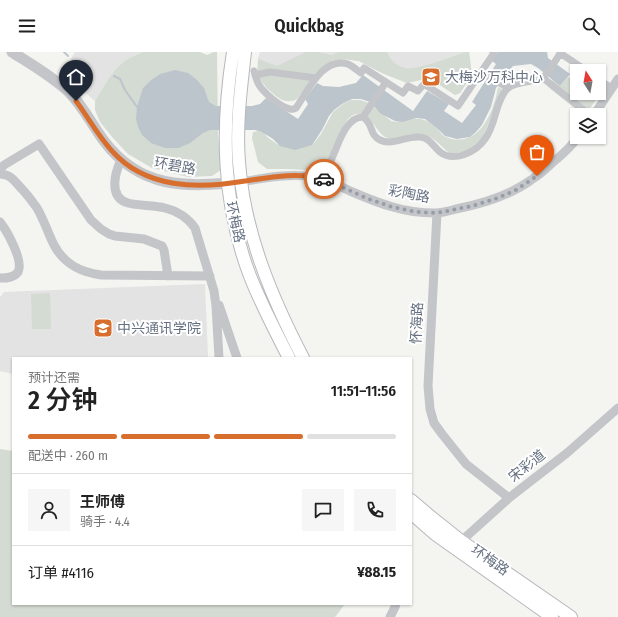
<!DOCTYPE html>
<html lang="zh">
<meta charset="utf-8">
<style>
:root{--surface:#fff;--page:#f6f6f6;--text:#222;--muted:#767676;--line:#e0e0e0;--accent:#d86e2d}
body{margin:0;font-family:"Fira Sans Condensed","Noto Sans SC",sans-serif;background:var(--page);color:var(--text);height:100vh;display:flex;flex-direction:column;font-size:15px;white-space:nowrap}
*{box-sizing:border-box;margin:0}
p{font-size:13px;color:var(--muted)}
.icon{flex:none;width:22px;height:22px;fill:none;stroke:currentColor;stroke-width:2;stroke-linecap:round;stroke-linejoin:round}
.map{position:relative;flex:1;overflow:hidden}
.drawer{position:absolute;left:12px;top:305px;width:400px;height:248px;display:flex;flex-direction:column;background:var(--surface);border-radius:0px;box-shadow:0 1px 3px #0004}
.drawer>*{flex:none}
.needle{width:26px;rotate:349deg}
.buttons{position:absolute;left:570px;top:12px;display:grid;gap:8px}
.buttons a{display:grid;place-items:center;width:36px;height:36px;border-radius:0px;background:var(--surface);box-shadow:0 1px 3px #0004;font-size:20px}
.pin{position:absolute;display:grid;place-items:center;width:34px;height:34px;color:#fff;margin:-41px -17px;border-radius:50% 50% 50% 0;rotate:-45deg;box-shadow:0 0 4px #0007}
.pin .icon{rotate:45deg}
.courier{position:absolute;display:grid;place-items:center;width:40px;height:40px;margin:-20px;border:3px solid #d86e2d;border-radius:50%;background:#fff;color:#222;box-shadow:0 1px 5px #0007}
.head em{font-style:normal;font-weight:600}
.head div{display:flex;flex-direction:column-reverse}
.head{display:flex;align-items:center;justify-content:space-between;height:68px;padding:0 16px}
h1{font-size:26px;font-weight:600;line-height:30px}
.bar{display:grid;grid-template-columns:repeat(4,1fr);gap:6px 4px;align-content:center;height:48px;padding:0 16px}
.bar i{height:5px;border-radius:3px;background:var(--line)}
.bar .on{background:var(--accent)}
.bar p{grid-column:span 4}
.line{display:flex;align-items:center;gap:10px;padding:0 16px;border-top:1px solid var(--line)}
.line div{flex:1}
.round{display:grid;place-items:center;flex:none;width:42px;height:42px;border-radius:0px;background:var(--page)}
header{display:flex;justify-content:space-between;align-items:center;height:52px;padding:0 16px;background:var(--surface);font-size:18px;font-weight:600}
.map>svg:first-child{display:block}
.built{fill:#e2e3e2}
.green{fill:#d4dbd2}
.water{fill:#bdc5cc}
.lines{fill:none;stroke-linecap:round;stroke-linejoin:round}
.stream{stroke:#bdc5cc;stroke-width:2}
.secondary-casing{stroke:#b5b8bd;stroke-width:14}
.pedestrian{stroke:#c3c5c9;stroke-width:7}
.minor{stroke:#c3c5c9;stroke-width:9}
.tertiary{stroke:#c3c5c9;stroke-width:11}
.secondary{stroke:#fff;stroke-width:12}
.done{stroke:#979ea8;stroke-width:4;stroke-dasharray:0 7.2}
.route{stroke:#d86e2d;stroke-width:5}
.labels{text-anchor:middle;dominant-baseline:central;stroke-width:4;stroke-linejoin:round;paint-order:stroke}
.poi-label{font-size:14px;fill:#657080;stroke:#fff;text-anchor:start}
.street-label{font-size:14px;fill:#657080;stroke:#fff}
</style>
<header><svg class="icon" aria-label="menu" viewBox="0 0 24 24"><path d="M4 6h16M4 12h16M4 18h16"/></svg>Quickbag<svg class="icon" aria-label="search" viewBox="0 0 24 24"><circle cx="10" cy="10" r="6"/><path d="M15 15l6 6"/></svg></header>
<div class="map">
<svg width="618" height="565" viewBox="0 0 618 565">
<rect width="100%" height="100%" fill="#f4f4f1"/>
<!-- built -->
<path class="built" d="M 75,0 L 143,0 L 129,6 L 109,26 L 95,49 L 63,22 Z
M 260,0 L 469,0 L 472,23 L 460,41 L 455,43 L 429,26 L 407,31 L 382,21 L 359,9 L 344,7 L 334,8 L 325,13 L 315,21 L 297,47 L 293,49 L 288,49 L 283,48 L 266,36 L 258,7 Z
M 205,232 L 208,306 L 13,306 L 13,322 L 0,319 L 0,245 L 4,240 Z"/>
<!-- green -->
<path class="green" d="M 143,0 L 200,0 L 207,3 L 214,0 L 217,0 L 218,82 L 221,118 L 212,124 L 188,125 L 152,116 L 128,102 L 113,86 L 100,70 L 95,58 L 95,49 L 109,26 L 118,15 L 129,6 Z
M 306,0 L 318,0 L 331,3 L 339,0 L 387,0 C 390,8 396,14 405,16 C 416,19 454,4 466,0 L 469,0 L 472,23 L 460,41 L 455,43 L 429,26 L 407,31 L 382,21 L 359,9 L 344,7 L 334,8 L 325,13 L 315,21 L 297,47 C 294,48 291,50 287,49 C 278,49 263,32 257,24 L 258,7 L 277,14 Z
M 568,25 L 577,30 L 577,41 L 594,41 L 599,44 L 585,63 L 583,63 L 547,34 L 553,28 L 560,34 Z
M 498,35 L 503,38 L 482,87 L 466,99 L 456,101 L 449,101 C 434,87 429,79 407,83 C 402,84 397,87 392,87 C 381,86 378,77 372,70 C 366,62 357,58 349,66 C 344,72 342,79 339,85 C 334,97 329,108 324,119 L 289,117 L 267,117 L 258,110 L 252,86 L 253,80 L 258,79 L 264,80 L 267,85 L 277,92 L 289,96 L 300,96 L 314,91 L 321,82 L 333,60 L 343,52 L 351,48 L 360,48 L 369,51 L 391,69 C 402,72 413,64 424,68 C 428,69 434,74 437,76 C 440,79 442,84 446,85 C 452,88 458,88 464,87 C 480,84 490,65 494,51 C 496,46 497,40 498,35 Z
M 50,241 L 51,277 L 32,277 L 31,242 Z
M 0,397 L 13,399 L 13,552 L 345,552 L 335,565 L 0,565 Z"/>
<!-- water -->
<path class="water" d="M 498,0 L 547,0 L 548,6 L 570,22 L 560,34 L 538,16 L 531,12 L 513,14 L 496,36 L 491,55 L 482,73 L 476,80 L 470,85 L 457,87 L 445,84 L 438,77 L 425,67 L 417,66 L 402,70 L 395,69 L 381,62 L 370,50 L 361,47 L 352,47 L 342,52 L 334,58 L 329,64 L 322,78 L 312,93 L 295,98 L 280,94 L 273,87 L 262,80 L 255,78 L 210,78 L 203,81 L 190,91 L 179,96 L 165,96 L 151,91 L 142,83 L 138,75 L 136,67 L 137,55 L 143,36 L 150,29 L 160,22 L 175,18 L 188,21 L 196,27 L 204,36 L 209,50 L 216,54 L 252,54 L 260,52 L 266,46 L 298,67 L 308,52 L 305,47 L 317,31 L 323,34 L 339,35 L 356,31 L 363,23 L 413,59 L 427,39 L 449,52 L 444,59 L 462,71 L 476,53 L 472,50 L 496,12 L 492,9 Z"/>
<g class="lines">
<!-- stream -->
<path class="stream" d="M 64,0 L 68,4
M 114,24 L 120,27 L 125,38 L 137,55"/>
<defs>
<path id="secondary" d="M 233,0 C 221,76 222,151 250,224 C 261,252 275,279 289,306
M 245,0 C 241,36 236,73 239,110 C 244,180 271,244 303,306
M 411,448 L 431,465 L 461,489 L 571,565
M 411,461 L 435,482 L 552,565"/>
</defs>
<!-- secondary casing -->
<use href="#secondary" class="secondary-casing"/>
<!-- pedestrian -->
<path class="pedestrian" d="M 560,1 L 587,19
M 254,19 C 255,23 256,27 258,31 C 262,40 281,55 290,57 C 293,58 294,57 296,56 C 307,40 323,4 348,12 C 352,14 357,18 361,21 L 364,16 L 403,41 L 408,34 L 418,39 L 424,32 L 458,54 L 494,1 L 493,0
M 481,20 L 508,36
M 255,23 L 270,20 L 316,26
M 543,26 L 590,63
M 599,28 L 612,36
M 386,30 L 363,65 C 374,72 369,83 380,88 C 392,94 406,84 419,85 C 429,85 433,94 440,100 C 454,111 476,100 485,87 C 496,73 495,50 507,37 C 514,30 532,30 541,27 C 547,24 557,6 561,0
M 323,127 C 326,119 330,112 333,104 C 339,91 346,65 363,65"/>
<!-- minor -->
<path class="minor" d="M 594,63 L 618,27
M 121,108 C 115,121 108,145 128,151 C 139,154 153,153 165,156 C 177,159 188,166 195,176 L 214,239 L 216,254 L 219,306
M 0,118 L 4,113 L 39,92 L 91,168 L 101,177 L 109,182 L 115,184 L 144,187 L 162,194 L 164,198 L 168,224
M 0,122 C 11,123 13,127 20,135 C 26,141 32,149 37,156 C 44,168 48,181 54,193 C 64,212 80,220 101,223 L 210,224
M 241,130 C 264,126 290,121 314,125 C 327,127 338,133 350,139 C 364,145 378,151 393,155 C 406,159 421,161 435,161 C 442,161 449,159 456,157 C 482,152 509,144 531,128 C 539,123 546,117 552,111 C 562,103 571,95 578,85
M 437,161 L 428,334 L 430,357 L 434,371 L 442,382 L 466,412 L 509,446
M 0,170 C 7,179 24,209 18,220 C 14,226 6,226 0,226
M 219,253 L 237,306
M 458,492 L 509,446 L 567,401 L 618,356
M 390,565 L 395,555 L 396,552"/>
<!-- tertiary -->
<path class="tertiary" d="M 12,0 C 31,12 52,24 69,40 C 83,54 92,73 104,89 C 141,138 187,135 241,130"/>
<!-- secondary -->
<use href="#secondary" class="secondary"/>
</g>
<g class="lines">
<!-- done -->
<path class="done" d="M 324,127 L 331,130 L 366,146 L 392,155 L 417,160 L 437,161 L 472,154 L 495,147 L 516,138 L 537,124"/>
<!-- route -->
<path class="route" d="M 76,49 C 88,65 98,84 112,99 C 146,137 198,137 245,129 C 271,125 298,120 324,127"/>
</g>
<!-- icons -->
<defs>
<symbol id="school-square" viewBox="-11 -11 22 22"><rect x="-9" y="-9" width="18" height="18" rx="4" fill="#d86e2d" stroke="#fff"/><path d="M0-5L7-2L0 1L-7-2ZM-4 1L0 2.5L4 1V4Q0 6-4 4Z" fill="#fff"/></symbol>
<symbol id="university-square" viewBox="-11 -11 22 22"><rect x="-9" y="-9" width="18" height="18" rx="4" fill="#d86e2d" stroke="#fff"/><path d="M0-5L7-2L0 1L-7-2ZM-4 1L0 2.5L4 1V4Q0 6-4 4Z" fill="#fff"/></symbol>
</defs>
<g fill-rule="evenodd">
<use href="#school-square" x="420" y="14" width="22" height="22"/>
<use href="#university-square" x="92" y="265" width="22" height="22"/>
</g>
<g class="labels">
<!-- poi labels -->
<g class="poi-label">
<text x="445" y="25">大梅沙万科中心</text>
<text x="117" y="276">中兴通讯学院</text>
</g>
<!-- street labels -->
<g class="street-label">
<text transform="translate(175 114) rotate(10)">环碧路</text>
<text transform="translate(409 142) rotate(11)">彩陶路</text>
<text transform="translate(235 170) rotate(77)">环梅路</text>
<text transform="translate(417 271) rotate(-87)">怀海路</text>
<text transform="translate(527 414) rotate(-38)">宋彩道</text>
<text transform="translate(490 508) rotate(35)">环梅路</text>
</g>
</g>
</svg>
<div class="buttons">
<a><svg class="needle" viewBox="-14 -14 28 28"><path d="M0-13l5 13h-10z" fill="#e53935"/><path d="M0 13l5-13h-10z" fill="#767676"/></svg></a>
<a><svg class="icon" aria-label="layers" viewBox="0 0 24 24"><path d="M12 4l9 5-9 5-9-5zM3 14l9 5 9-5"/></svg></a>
</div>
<div class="pin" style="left:537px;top:124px;background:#ea580c"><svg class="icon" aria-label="bag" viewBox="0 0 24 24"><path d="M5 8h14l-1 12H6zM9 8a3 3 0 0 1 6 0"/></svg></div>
<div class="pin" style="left:76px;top:49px;background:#1f2937"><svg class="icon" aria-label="home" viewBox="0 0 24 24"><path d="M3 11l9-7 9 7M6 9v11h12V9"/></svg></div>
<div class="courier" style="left:324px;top:127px"><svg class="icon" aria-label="car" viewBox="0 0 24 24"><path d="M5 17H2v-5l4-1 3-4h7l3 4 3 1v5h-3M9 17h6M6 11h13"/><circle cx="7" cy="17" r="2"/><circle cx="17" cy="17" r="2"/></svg></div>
<section class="drawer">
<div class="head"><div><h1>2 分钟</h1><p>预计还需</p></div><em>11:51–11:56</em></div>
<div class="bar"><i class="on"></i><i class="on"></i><i class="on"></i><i></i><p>配送中 · 260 m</p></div>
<div class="line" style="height:72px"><a class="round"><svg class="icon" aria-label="person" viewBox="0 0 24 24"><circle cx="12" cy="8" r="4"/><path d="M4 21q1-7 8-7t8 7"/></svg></a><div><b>王师傅</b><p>骑手 · 4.4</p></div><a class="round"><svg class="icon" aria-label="chat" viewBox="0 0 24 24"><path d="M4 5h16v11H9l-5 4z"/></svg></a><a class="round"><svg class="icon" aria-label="phone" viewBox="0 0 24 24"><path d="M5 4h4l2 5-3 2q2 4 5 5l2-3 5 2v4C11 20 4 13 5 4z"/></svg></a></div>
<div class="line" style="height:52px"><div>订单 #4116</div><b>¥88.15</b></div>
</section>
</div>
